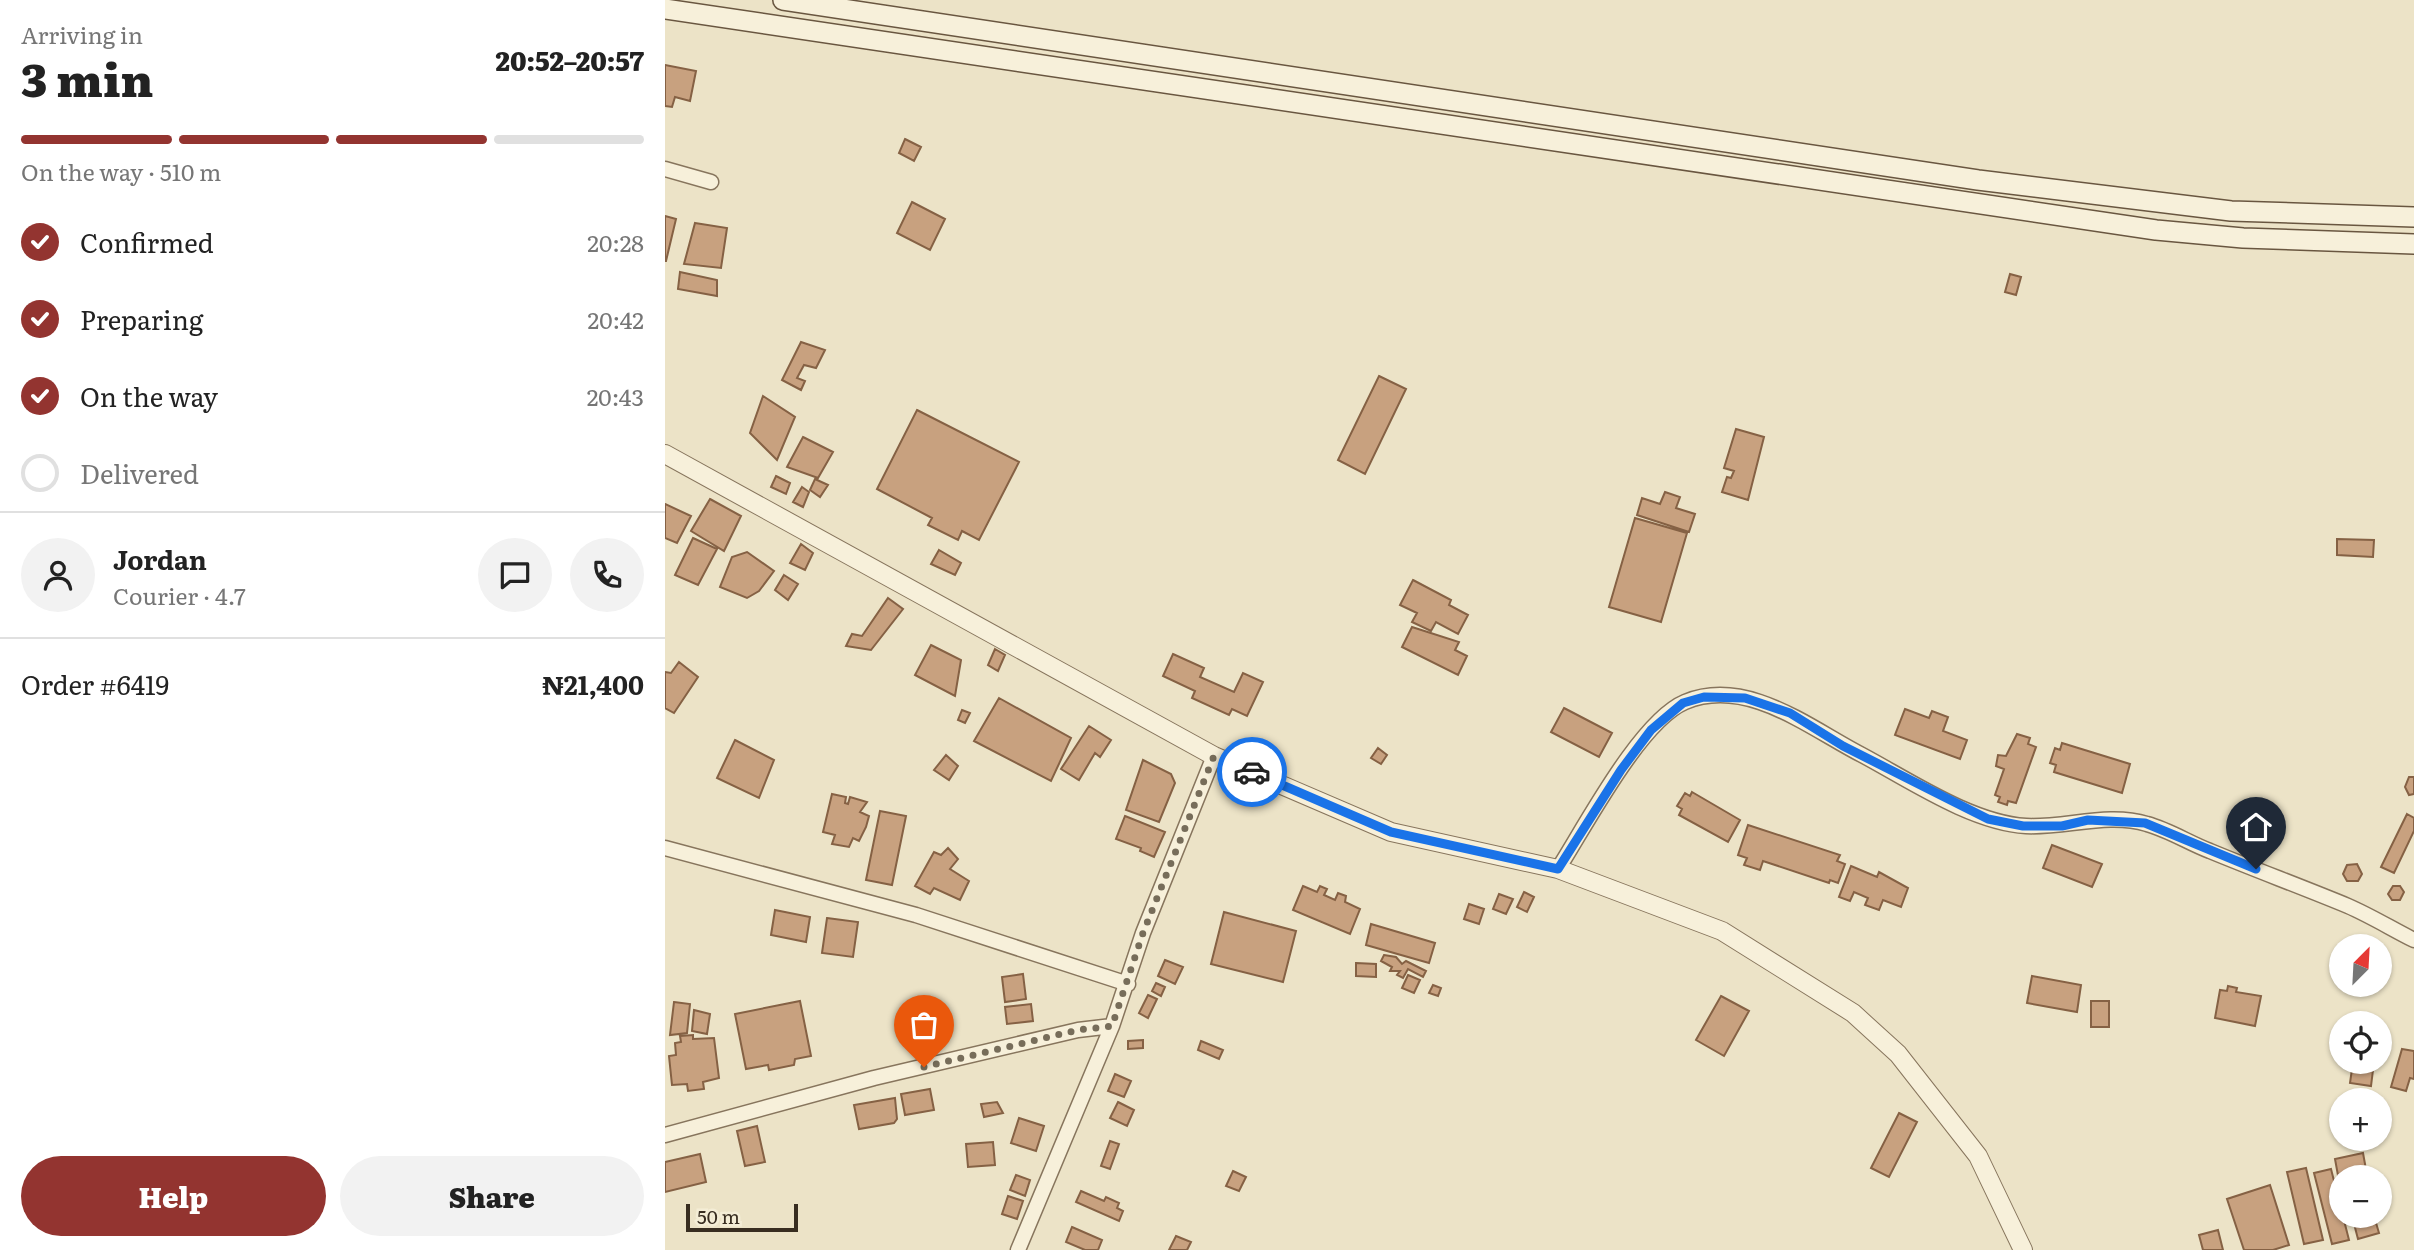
<!DOCTYPE html>
<meta charset="utf-8">
<style>
:root{--surface:#fff;--page:#f2f2f2;--text:#222;--muted:#767676;--line:#e0e0e0;--accent:#933430}
body{margin:0;font-family:Literata,serif;background:var(--page);color:var(--text);height:100vh;display:flex;flex-direction:column;font-size:26px;white-space:nowrap}
*{box-sizing:border-box;margin:0}
p{font-size:23px;color:var(--muted)}
.icon{flex:none;width:38px;height:38px;fill:none;stroke:currentColor;stroke-width:2;stroke-linecap:round;stroke-linejoin:round}
.map{position:relative;flex:1;overflow:hidden}
.panel{display:flex;flex-direction:column;background:var(--surface);width:665px}
.panel>*{flex:none}
.needle{width:46px;rotate:24deg}
.controls{position:absolute;left:1664px;top:934px;display:grid;gap:14px}
.controls a{display:grid;place-items:center;width:63px;height:63px;border-radius:50%;background:var(--surface);box-shadow:0 2px 5px #0004;font-size:35px}
.scale{position:absolute;left:21px;bottom:18px;width:112px;box-sizing:border-box;padding-left:7px;border:4px solid #382d20;border-top:0;font-size:19px;line-height:24px;white-space:nowrap;color:#382d20;-webkit-text-stroke:5px #f4edd6;paint-order:stroke}
.pin{position:absolute;display:grid;place-items:center;width:60px;height:60px;color:#fff;margin:-72px -30px;border-radius:50% 50% 50% 0;rotate:-45deg;box-shadow:0 0 7px #0007}
.pin .icon{rotate:45deg}
.courier{position:absolute;display:grid;place-items:center;width:70px;height:70px;margin:-35px;border:5px solid #1a73e8;border-radius:50%;background:#fff;color:#222;box-shadow:0 2px 9px #0007}
.head em{font-style:normal;font-weight:800}
.head div{display:flex;flex-direction:column-reverse}
.head{display:flex;align-items:center;justify-content:space-between;height:119px;padding:0 21px}
h1{font-size:46px;font-weight:800;line-height:52px}
.bar{display:grid;grid-template-columns:repeat(4,1fr);gap:10px 7px;align-content:center;height:84px;padding:0 21px}
.bar i{height:9px;border-radius:5px;background:var(--line)}
.bar .active{background:var(--accent)}
.bar p{grid-column:span 4}
.line{display:flex;align-items:center;gap:18px;padding:0 21px;border-top:2px solid var(--line)}
.line div{flex:1}
.round{display:grid;place-items:center;flex:none;width:74px;height:74px;border-radius:37px;background:var(--page)}
ol{padding:0 21px;list-style:none}
li{display:flex;align-items:center;gap:21px;height:77px}
li p{margin-inline-start:auto}
li .icon{padding:7px;border-radius:50%;background:var(--accent);color:#fff;stroke-width:4}
li:last-child{color:var(--muted)}
li i{width:38px;height:38px;border:4px solid var(--line);border-radius:50%}
.button{display:flex;gap:14px;margin-top:auto;padding:14px 21px}
.button a{flex:1;height:80px;border-radius:42px;background:var(--accent);color:#fff;font-size:28px;font-weight:800;line-height:80px;text-align:center}
.button a+a{background:var(--page);color:var(--text)}
main{display:flex;flex:1;min-height:0}
.map>svg:first-child{display:block}
.building{fill:#c8a17f;stroke:#856144;stroke-width:2}
.lines{fill:none;stroke-linecap:round;stroke-linejoin:round}
.minor-casing{stroke:#87755d;stroke-width:17}
.tertiary-casing{stroke:#87755d;stroke-width:20}
.secondary-casing{stroke:#695640;stroke-width:22}
.minor{stroke:#f7f0da;stroke-width:14}
.tertiary{stroke:#f7f0da;stroke-width:18}
.secondary{stroke:#f7f0da;stroke-width:19}
.done{stroke:#776d5a;stroke-width:7;stroke-dasharray:0 12.6}
.route{stroke:#1a73e8;stroke-width:9}
</style>
<main>
<section class="panel">
<div class="head"><div><h1>3 min</h1><p>Arriving in</p></div><em>20:52–20:57</em></div>
<div class="bar"><i class="active"></i><i class="active"></i><i class="active"></i><i></i><p>On the way · 510 m</p></div>
<ol>
<li><svg class="icon" aria-label="check" viewBox="0 0 24 24"><path d="M5 12l5 5 9-10"/></svg>Confirmed<p>20:28</p></li>
<li><svg class="icon" aria-label="check" viewBox="0 0 24 24"><path d="M5 12l5 5 9-10"/></svg>Preparing<p>20:42</p></li>
<li><svg class="icon" aria-label="check" viewBox="0 0 24 24"><path d="M5 12l5 5 9-10"/></svg>On the way<p>20:43</p></li>
<li><i></i>Delivered</li>
</ol>
<div class="line" style="height:126px"><a class="round"><svg class="icon" aria-label="person" viewBox="0 0 24 24"><circle cx="12" cy="8" r="4"/><path d="M4 21q1-7 8-7t8 7"/></svg></a><div><b>Jordan</b><p>Courier · 4.7</p></div><a class="round"><svg class="icon" aria-label="chat" viewBox="0 0 24 24"><path d="M4 5h16v11H9l-5 4z"/></svg></a><a class="round"><svg class="icon" aria-label="phone" viewBox="0 0 24 24"><path d="M5 4h4l2 5-3 2q2 4 5 5l2-3 5 2v4C11 20 4 13 5 4z"/></svg></a></div>
<div class="line" style="height:91px"><div>Order #6419</div><b>₦21,400</b></div>
<div class="button"><a>Help</a><a>Share</a></div>
</section>
<div class="map">
<svg width="1749" height="1250" viewBox="0 0 1749 1250">
<rect width="100%" height="100%" fill="#ece3c7"/>
<!-- building -->
<path class="building" d="M 0,65 L 31,71 L 25,101 L 10,97 L 7,107 L 0,106 Z
M 240,139 L 256,147 L 249,161 L 234,153 Z
M 247,202 L 280,219 L 265,250 L 232,233 Z
M 0,216 L 11,219 L 1,261 L 0,261 Z
M 30,223 L 62,228 L 56,268 L 19,264 Z
M 15,272 L 52,280 L 52,296 L 13,289 Z
M 1345,274 L 1356,277 L 1351,295 L 1340,292 Z
M 136,342 L 160,350 L 151,368 L 139,365 L 132,378 L 140,381 L 136,390 L 117,380 Z
M 714,376 L 741,389 L 700,474 L 673,460 Z
M 98,396 L 130,417 L 112,460 L 85,433 Z
M 252,410 L 354,462 L 314,540 L 297,531 L 293,540 L 263,525 L 267,518 L 212,489 Z
M 1071,429 L 1099,437 L 1083,500 L 1057,492 L 1062,477 L 1066,478 L 1069,471 L 1059,468 Z
M 138,437 L 168,452 L 153,478 L 122,467 Z
M 111,476 L 125,483 L 121,494 L 106,487 Z
M 150,479 L 163,485 L 155,497 L 145,490 Z
M 137,487 L 144,492 L 138,507 L 128,502 Z
M 1000,492 L 1015,497 L 1011,508 L 1030,514 L 1024,532 L 972,515 L 977,498 L 995,504 Z
M 45,499 L 76,516 L 59,551 L 26,531 Z
M 0,504 L 26,516 L 12,543 L 0,538 Z
M 970,518 L 1022,533 L 996,622 L 944,607 Z
M 28,538 L 52,549 L 33,585 L 10,575 Z
M 1672,539 L 1709,540 L 1708,557 L 1672,555 Z
M 136,544 L 148,553 L 140,570 L 125,563 Z
M 274,550 L 296,563 L 290,575 L 266,564 Z
M 82,552 L 109,571 L 94,591 L 82,598 L 55,587 L 67,557 Z
M 119,575 L 133,584 L 123,600 L 110,590 Z
M 748,580 L 786,600 L 784,605 L 803,615 L 793,634 L 771,622 L 766,631 L 747,622 L 752,613 L 735,605 Z
M 223,598 L 238,609 L 206,650 L 181,646 L 187,634 L 197,636 Z
M 747,627 L 794,642 L 790,650 L 802,656 L 793,675 L 737,647 Z
M 266,645 L 296,660 L 290,696 L 250,675 Z
M 330,649 L 340,655 L 333,671 L 323,665 Z
M 508,654 L 539,668 L 535,677 L 569,692 L 578,673 L 598,682 L 582,716 L 567,709 L 564,715 L 527,698 L 530,691 L 498,676 Z
M 14,662 L 33,677 L 9,713 L 0,708 L 0,672 L 6,673 Z
M 334,698 L 406,738 L 386,781 L 309,741 Z
M 899,708 L 947,733 L 934,757 L 886,732 Z
M 1240,709 L 1264,718 L 1267,711 L 1283,717 L 1278,731 L 1302,740 L 1295,759 L 1230,735 Z
M 297,710 L 305,713 L 300,723 L 293,720 Z
M 424,726 L 446,740 L 435,757 L 430,753 L 414,780 L 396,769 Z
M 1352,734 L 1365,738 L 1363,744 L 1371,747 L 1351,803 L 1343,801 L 1342,805 L 1333,802 L 1335,797 L 1330,795 L 1339,769 L 1331,766 L 1333,755 L 1341,756 Z
M 70,740 L 109,760 L 94,798 L 52,778 Z
M 1397,743 L 1465,764 L 1457,793 L 1389,772 L 1391,765 L 1385,763 L 1390,748 L 1395,750 Z
M 713,748 L 722,755 L 716,764 L 706,758 Z
M 281,755 L 293,766 L 284,780 L 269,770 Z
M 478,760 L 506,774 L 510,783 L 494,822 L 461,810 Z
M 1744,777 L 1749,777 L 1749,794 L 1744,795 L 1740,787 Z
M 1027,792 L 1075,820 L 1063,842 L 1014,815 L 1017,809 L 1012,806 L 1020,793 L 1025,796 Z
M 167,794 L 181,797 L 180,803 L 183,804 L 185,797 L 202,802 L 195,812 L 204,816 L 201,827 L 194,841 L 188,838 L 184,847 L 167,844 L 170,835 L 158,832 Z
M 215,811 L 241,816 L 227,885 L 201,880 Z
M 1742,814 L 1749,818 L 1749,831 L 1729,873 L 1716,867 Z
M 460,816 L 500,832 L 489,857 L 475,851 L 476,848 L 451,839 Z
M 1083,825 L 1175,855 L 1172,861 L 1180,864 L 1173,883 L 1165,880 L 1164,883 L 1098,861 L 1095,870 L 1079,865 L 1082,858 L 1073,855 Z
M 1387,845 L 1437,864 L 1427,887 L 1378,868 Z
M 283,848 L 293,859 L 285,869 L 304,881 L 295,900 L 269,888 L 265,894 L 250,886 L 269,852 L 276,855 Z
M 1692,864 L 1697,874 L 1693,881 L 1682,881 L 1678,874 L 1682,865 Z
M 1186,866 L 1212,877 L 1214,872 L 1243,888 L 1236,907 L 1218,900 L 1214,910 L 1200,905 L 1203,898 L 1189,892 L 1185,901 L 1174,897 Z
M 638,886 L 652,892 L 655,886 L 662,889 L 659,895 L 670,900 L 673,893 L 681,896 L 680,902 L 695,909 L 685,934 L 628,910 Z
M 1728,886 L 1735,886 L 1739,892 L 1735,900 L 1727,900 L 1723,894 Z
M 859,892 L 869,897 L 862,912 L 852,907 Z
M 834,894 L 848,899 L 841,914 L 828,909 Z
M 804,904 L 819,909 L 814,924 L 799,919 Z
M 110,910 L 145,917 L 141,942 L 106,935 Z
M 559,912 L 631,931 L 618,982 L 546,964 Z
M 162,918 L 193,922 L 188,957 L 157,953 Z
M 706,924 L 770,943 L 764,963 L 701,945 Z
M 719,955 L 731,957 L 737,964 L 741,961 L 761,971 L 758,977 L 743,969 L 738,978 L 732,975 L 735,971 L 725,971 L 727,967 L 716,961 Z
M 500,960 L 518,967 L 510,984 L 493,976 Z
M 691,963 L 711,964 L 711,977 L 691,976 Z
M 358,974 L 361,999 L 340,1002 L 337,977 Z
M 743,975 L 755,980 L 749,993 L 737,988 Z
M 1367,976 L 1416,985 L 1412,1012 L 1362,1003 Z
M 491,983 L 500,987 L 496,996 L 487,991 Z
M 768,985 L 776,988 L 773,996 L 764,993 Z
M 1563,986 L 1572,988 L 1571,992 L 1596,996 L 1590,1026 L 1550,1018 L 1555,990 L 1562,991 Z
M 483,995 L 492,999 L 483,1018 L 474,1013 Z
M 1056,996 L 1084,1011 L 1059,1056 L 1031,1040 Z
M 135,1001 L 146,1056 L 130,1059 L 129,1065 L 104,1070 L 103,1065 L 81,1069 L 70,1014 Z
M 1426,1001 L 1444,1001 L 1444,1027 L 1426,1027 Z
M 9,1002 L 25,1004 L 22,1033 L 5,1035 Z
M 366,1004 L 368,1021 L 342,1024 L 340,1007 Z
M 29,1010 L 45,1014 L 42,1034 L 27,1031 Z
M 28,1035 L 28,1039 L 49,1038 L 54,1078 L 38,1082 L 39,1089 L 23,1091 L 22,1084 L 7,1085 L 4,1056 L 11,1055 L 10,1043 L 16,1042 L 15,1036 Z
M 478,1040 L 478,1048 L 463,1049 L 463,1041 Z
M 536,1041 L 558,1050 L 554,1059 L 533,1050 Z
M 1737,1049 L 1749,1051 L 1749,1079 L 1745,1078 L 1741,1091 L 1726,1087 Z
M 1688,1062 L 1709,1062 L 1706,1086 L 1685,1083 Z
M 450,1074 L 466,1081 L 459,1097 L 443,1091 Z
M 265,1089 L 269,1110 L 240,1115 L 236,1094 Z
M 230,1098 L 232,1119 L 229,1123 L 194,1129 L 189,1105 Z
M 332,1102 L 338,1113 L 319,1117 L 316,1104 Z
M 453,1102 L 469,1110 L 462,1126 L 445,1118 Z
M 1234,1113 L 1252,1122 L 1224,1177 L 1206,1168 Z
M 354,1118 L 379,1126 L 371,1151 L 346,1143 Z
M 92,1126 L 100,1162 L 80,1166 L 72,1131 Z
M 445,1141 L 454,1144 L 445,1169 L 436,1166 Z
M 328,1142 L 330,1165 L 303,1167 L 301,1144 Z
M 1698,1153 L 1702,1175 L 1676,1178 L 1674,1181 L 1670,1159 Z
M 35,1154 L 41,1182 L 0,1192 L 0,1162 Z
M 1641,1168 L 1658,1240 L 1639,1244 L 1622,1172 Z
M 1666,1169 L 1684,1240 L 1667,1244 L 1649,1173 Z
M 568,1171 L 581,1177 L 574,1191 L 561,1186 Z
M 351,1175 L 365,1180 L 360,1196 L 345,1190 Z
M 1605,1185 L 1624,1245 L 1608,1250 L 1579,1250 L 1562,1199 Z
M 416,1191 L 439,1201 L 441,1197 L 454,1203 L 452,1208 L 458,1211 L 454,1221 L 411,1202 Z
M 343,1196 L 358,1201 L 352,1219 L 337,1214 Z
M 1687,1216 L 1709,1216 L 1714,1233 L 1693,1239 Z
M 407,1227 L 437,1240 L 433,1250 L 420,1250 L 401,1242 Z
M 1553,1230 L 1558,1250 L 1538,1250 L 1534,1235 Z
M 511,1236 L 526,1242 L 522,1250 L 504,1250 Z"/>
<g class="lines">
<defs>
<path id="minor" d="M 0,169 L 46,182
M 0,848 L 251,915 L 463,984
M 893,869 C 920,827 975,721 1020,702 C 1082,676 1146,729 1197,755 C 1244,780 1307,823 1361,826 C 1401,828 1443,812 1482,824 C 1504,830 1524,843 1545,851 C 1591,870 1637,887 1683,906 C 1706,916 1727,929 1749,940
M 0,1135 L 209,1078 L 413,1030 L 447,1026
M 353,1250 L 447,1026 L 478,933 L 549,756"/>
<path id="tertiary" d="M 0,454 L 549,756 L 726,832 L 893,869 L 1057,931 L 1188,1013 L 1233,1054 L 1313,1156 L 1358,1250"/>
<path id="secondary" d="M 118,0 L 1313,180 L 1566,211 L 1749,217
M 0,9 L 1491,230 L 1578,238 L 1749,244"/>
</defs>
<!-- minor casing -->
<use href="#minor" class="minor-casing"/>
<!-- tertiary casing -->
<use href="#tertiary" class="tertiary-casing"/>
<!-- secondary casing -->
<use href="#secondary" class="secondary-casing"/>
<!-- minor -->
<use href="#minor" class="minor"/>
<!-- tertiary -->
<use href="#tertiary" class="tertiary"/>
<!-- secondary -->
<use href="#secondary" class="secondary"/>
</g>
<g class="lines">
<!-- done -->
<path class="done" d="M 259,1067 L 413,1030 L 447,1026 L 478,933 L 549,756 L 587,772"/>
<!-- route -->
<path class="route" d="M 587,772 L 726,832 L 893,869 L 956,770 L 986,730 L 1018,703 L 1039,697 L 1080,698 L 1125,713 L 1178,746 L 1323,819 L 1358,826 L 1397,826 L 1423,820 L 1480,823 L 1591,869"/>
</g>
</svg>
<div class="controls">
<a><svg class="needle" viewBox="-14 -14 28 28"><path d="M0-13l5 13h-10z" fill="#e53935"/><path d="M0 13l5-13h-10z" fill="#767676"/></svg></a>
<a><svg class="icon" aria-label="locate" viewBox="0 0 24 24"><circle cx="12" cy="12" r="6"/><path d="M12 2v4M12 18v4M2 12h4M18 12h4"/></svg></a>
<a>+</a>
<a>−</a>
</div>
<div class="scale">50 m</div>
<div class="pin" style="left:259px;top:1067px;background:#ea580c"><svg class="icon" aria-label="bag" viewBox="0 0 24 24"><path d="M5 8h14l-1 12H6zM9 8a3 3 0 0 1 6 0"/></svg></div>
<div class="pin" style="left:1591px;top:869px;background:#1f2937"><svg class="icon" aria-label="home" viewBox="0 0 24 24"><path d="M3 11l9-7 9 7M6 9v11h12V9"/></svg></div>
<div class="courier" style="left:587px;top:772px"><svg class="icon" aria-label="car" viewBox="0 0 24 24"><path d="M5 17H2v-5l4-1 3-4h7l3 4 3 1v5h-3M9 17h6M6 11h13"/><circle cx="7" cy="17" r="2"/><circle cx="17" cy="17" r="2"/></svg></div>
</div>
</main>
